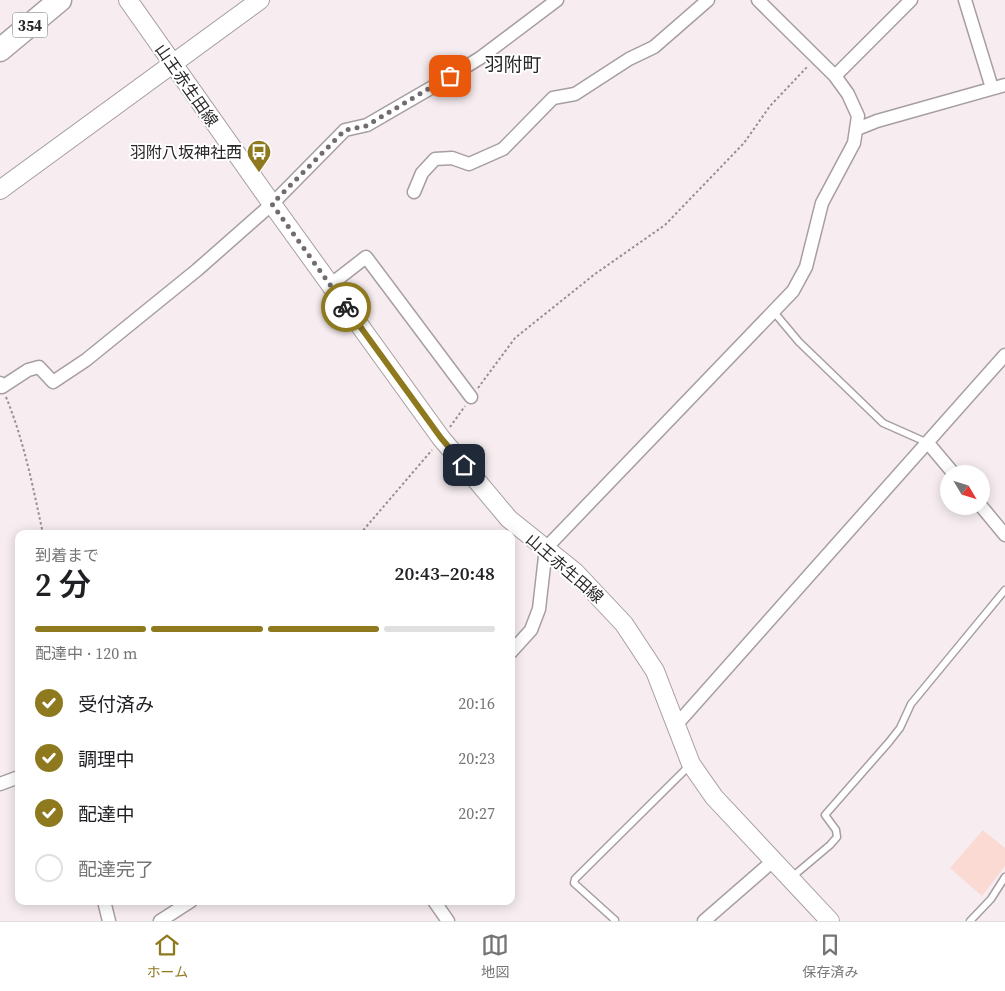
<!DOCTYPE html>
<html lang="ja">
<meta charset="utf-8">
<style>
:root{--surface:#fff;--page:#f6f6f6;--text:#202124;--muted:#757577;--line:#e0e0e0;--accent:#8e791f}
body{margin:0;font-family:"Source Serif 4","Noto Sans JP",serif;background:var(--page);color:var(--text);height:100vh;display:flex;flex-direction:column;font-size:19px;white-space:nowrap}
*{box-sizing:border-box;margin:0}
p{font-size:16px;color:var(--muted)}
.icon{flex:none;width:28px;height:28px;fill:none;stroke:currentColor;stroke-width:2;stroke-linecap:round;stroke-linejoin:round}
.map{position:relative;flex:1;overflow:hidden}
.panel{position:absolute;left:15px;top:530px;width:500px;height:375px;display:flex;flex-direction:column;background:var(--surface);border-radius:10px;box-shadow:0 2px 12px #0003}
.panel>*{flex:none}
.needle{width:32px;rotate:128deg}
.controls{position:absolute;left:940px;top:465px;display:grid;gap:10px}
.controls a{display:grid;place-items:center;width:50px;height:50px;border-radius:50%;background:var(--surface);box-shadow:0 2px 12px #0003;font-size:25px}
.pin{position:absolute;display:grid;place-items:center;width:42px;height:42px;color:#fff;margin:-21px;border-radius:10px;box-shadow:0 2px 8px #0006}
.courier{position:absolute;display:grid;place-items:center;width:50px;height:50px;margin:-25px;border:4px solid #8e791f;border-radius:50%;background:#fff;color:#222;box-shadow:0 1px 6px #0007}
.overview em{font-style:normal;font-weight:600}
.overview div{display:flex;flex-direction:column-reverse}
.overview{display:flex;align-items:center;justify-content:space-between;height:85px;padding:0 20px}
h1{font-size:32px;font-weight:600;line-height:38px}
.bar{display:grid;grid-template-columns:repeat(4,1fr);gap:8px 5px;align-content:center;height:60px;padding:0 20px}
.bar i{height:6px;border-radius:4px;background:var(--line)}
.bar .on{background:var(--accent)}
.bar p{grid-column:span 4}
ol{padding:0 20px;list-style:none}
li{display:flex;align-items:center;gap:15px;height:55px}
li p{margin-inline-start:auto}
li .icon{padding:5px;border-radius:50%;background:var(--accent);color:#fff;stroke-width:4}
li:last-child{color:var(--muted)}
li i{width:28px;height:28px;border:2px solid var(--line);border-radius:50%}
.tabs{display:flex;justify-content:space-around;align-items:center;height:70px;border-top:1px solid var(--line);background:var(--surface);font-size:14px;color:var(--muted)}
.tabs a{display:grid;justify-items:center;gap:2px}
.tabs .on{color:var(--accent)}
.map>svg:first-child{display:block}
.green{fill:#fbdad3}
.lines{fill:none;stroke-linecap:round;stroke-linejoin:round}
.lane-casing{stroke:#a79ea1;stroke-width:9}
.street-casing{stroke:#a79ea1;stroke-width:15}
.secondary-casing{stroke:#a79ea1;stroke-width:20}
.highway-casing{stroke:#a79ea1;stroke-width:25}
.path{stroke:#968f92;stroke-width:2;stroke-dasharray:2.5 2.5;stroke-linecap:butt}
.lane{stroke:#fff;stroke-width:6}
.street{stroke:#fff;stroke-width:12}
.secondary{stroke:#fff;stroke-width:18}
.highway{stroke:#fff;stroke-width:22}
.done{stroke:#726c6e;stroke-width:5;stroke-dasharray:0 9}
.route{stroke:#8e791f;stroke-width:6}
.labels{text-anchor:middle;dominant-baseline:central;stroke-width:4;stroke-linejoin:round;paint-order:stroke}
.shield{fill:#fff;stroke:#6a6868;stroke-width:1}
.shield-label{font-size:15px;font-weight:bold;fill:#2a2728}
.street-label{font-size:16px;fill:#2a2728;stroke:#fff}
.poi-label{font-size:16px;fill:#2a2728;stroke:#fff;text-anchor:end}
.quarter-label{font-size:19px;fill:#2a2728;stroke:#fff}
</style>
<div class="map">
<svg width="1005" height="921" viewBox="0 0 1005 921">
<rect width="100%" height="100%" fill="#f7edf1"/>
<!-- green -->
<path class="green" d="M 983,830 L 1005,848 L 1005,866 L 982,896 L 950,868 Z"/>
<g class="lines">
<defs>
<path id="lane" d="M 773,311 L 799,342 L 883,423 L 928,443
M 792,877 L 830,845 L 837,837 L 836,830 L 825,815 L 889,742 L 900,728 L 911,704 L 1005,590
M 614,921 L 615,920 L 574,883 L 575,879 L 690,765
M 970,921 L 991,899 L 1005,877"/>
<path id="street" d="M 965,0 L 992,88
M 835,76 L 911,0
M 857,129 L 877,121 L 1005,85
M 414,192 L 422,173 L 435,159 L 452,158 L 469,164 L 503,149 L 553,98 L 575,94 L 629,59 L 654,47 L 708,0
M 330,285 L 366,257 L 471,397
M 0,383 L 2,387 L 28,370 L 39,367 L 53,382 L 86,360 L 197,270 L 272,204 L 345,130 L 367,125 L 436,85 L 480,58 L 557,0
M 928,443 L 954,474
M 981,506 L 1005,535
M 511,652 L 531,630 L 539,609 L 546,548 L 793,291 L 806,267 L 822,203 L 854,143 L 858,116 L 848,94 L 835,76 L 758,0
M 677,724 L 1005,355
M 0,784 L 19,777
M 104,901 L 109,921
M 434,901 L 448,921
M 160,921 L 191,901
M 704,921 L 774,860"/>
<path id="secondary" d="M 128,0 L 272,204 L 441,438 L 509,519 L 575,572 L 624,624 L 655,671 L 691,764 L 714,797 L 830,921
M 0,190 L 260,0"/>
<path id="highway" d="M 0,50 L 60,0"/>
</defs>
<!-- lane casing -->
<use href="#lane" class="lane-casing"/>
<!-- street casing -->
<use href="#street" class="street-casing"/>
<!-- secondary casing -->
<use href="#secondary" class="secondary-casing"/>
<!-- highway casing -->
<use href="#highway" class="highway-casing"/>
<!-- path -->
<path class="path" d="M 478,388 L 515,338 L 595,274 L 665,225 L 744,143 L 770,106 L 808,66
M 6,397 C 24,441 33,487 43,534
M 450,427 L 465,406
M 360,534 L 432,450"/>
<!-- lane -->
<use href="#lane" class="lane"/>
<!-- street -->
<use href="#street" class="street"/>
<!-- secondary -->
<use href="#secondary" class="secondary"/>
<!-- highway -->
<use href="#highway" class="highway"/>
</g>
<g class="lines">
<!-- done -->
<path class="done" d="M 346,307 L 272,204 L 345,130 L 366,126 L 450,76"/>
<!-- route -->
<path class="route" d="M 346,307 L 441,438 L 464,465"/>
</g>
<!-- icons -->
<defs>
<symbol id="bus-pin" viewBox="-11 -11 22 30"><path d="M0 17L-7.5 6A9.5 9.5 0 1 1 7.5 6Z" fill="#8e791f" stroke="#fff"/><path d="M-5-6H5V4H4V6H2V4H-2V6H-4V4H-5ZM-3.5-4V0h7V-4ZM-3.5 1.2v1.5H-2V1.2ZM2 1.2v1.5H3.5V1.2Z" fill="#fff"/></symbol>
</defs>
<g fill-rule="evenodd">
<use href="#bus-pin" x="245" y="138" width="28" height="38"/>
</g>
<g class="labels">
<!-- shield labels -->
<rect class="shield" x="12.5" y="12.5" width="35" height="25" rx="4"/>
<g class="shield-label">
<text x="30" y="25">354</text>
</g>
<!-- street labels -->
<g class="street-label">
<text transform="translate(187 85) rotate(55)">山王赤生田線</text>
<text transform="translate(565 568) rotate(41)">山王赤生田線</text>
</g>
<!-- poi labels -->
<g class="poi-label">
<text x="242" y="152">羽附八坂神社西</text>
</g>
<!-- quarter labels -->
<g class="quarter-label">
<text x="513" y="64">羽附町</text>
</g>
</g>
</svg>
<div class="controls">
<a><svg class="needle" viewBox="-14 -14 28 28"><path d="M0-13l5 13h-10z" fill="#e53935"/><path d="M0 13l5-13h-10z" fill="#757577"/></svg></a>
</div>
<div class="pin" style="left:450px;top:76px;background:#ea580c"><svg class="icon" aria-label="bag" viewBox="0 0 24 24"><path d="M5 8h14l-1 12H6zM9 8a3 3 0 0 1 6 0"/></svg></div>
<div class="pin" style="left:464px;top:465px;background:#1f2937"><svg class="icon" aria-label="home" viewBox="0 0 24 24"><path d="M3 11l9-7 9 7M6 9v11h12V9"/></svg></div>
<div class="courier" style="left:346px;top:307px"><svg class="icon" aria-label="bike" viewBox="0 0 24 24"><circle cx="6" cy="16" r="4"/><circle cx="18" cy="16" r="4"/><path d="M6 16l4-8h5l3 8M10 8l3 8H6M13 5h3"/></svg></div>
<section class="panel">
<div class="overview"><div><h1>2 分</h1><p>到着まで</p></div><em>20:43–20:48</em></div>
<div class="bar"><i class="on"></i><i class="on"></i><i class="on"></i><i></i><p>配達中 · 120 m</p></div>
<ol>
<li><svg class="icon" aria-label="check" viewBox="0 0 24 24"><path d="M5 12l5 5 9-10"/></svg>受付済み<p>20:16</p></li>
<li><svg class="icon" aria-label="check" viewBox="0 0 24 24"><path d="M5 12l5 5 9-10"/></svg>調理中<p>20:23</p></li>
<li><svg class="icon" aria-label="check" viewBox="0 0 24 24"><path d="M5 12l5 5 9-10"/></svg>配達中<p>20:27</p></li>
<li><i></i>配達完了</li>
</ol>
</section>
</div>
<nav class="tabs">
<a class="on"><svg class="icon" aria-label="home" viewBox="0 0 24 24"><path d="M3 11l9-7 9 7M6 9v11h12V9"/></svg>ホーム</a>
<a><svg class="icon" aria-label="map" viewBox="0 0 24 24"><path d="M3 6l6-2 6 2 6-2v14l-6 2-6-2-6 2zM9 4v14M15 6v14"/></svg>地図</a>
<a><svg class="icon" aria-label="saved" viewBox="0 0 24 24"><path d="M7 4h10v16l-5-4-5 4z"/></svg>保存済み</a>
</nav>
